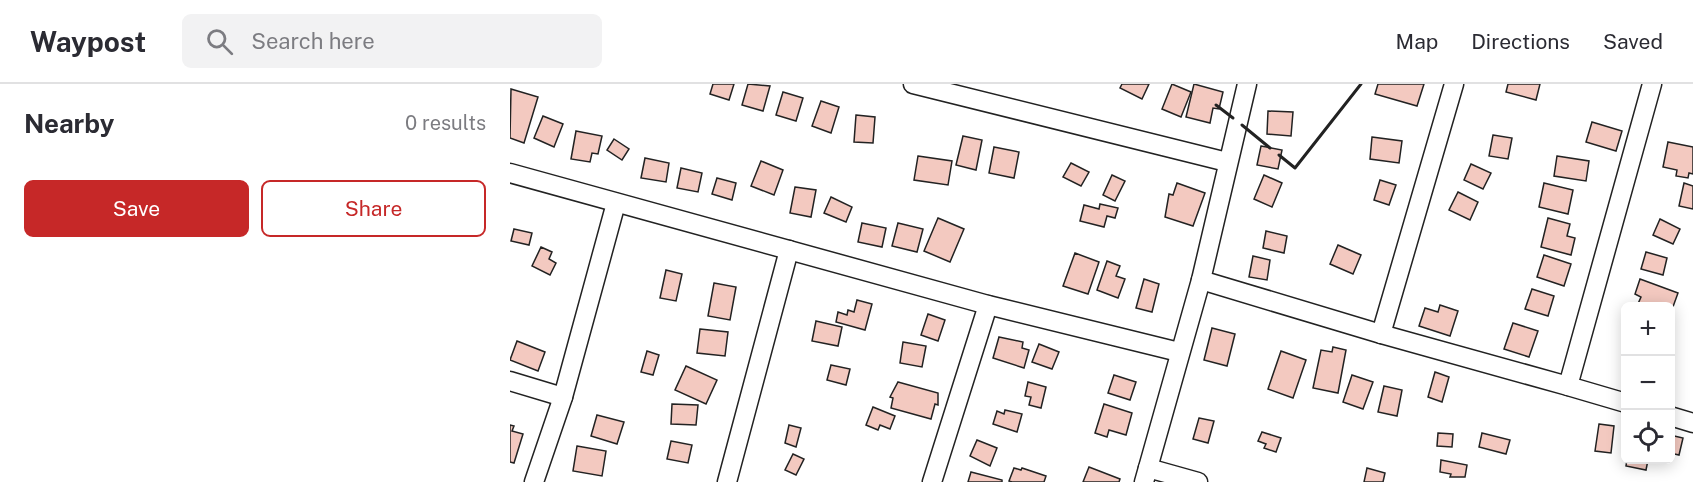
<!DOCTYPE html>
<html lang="en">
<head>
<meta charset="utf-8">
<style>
  body { margin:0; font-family:"Public Sans",sans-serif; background:#f2f2f3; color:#2b2b33 }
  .controls { position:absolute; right:18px; bottom:18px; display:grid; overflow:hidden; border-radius:9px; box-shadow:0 3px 15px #0003 }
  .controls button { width:54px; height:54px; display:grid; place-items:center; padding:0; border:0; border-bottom:2px solid #e1e1e2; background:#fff; color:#2b2b33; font:30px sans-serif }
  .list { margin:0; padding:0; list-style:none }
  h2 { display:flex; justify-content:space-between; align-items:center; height:78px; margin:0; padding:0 24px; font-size:26px }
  h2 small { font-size:20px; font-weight:400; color:#7c7c81 }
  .actions { display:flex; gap:12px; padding:18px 24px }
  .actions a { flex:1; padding:14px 0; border:2px solid #c62828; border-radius:9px; text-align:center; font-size:21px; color:#c62828 }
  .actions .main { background:#c62828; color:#fff }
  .icon { flex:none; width:33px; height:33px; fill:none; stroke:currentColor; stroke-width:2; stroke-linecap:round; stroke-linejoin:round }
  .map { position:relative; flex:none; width:1183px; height:398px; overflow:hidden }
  header { display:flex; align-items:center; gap:36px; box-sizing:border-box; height:84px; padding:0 30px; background:#fff; border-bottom:2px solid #e1e1e2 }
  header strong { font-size:28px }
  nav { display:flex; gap:33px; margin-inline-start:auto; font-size:21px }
  .search { width:420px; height:54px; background:#f2f2f3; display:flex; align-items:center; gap:15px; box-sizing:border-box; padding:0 21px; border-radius:9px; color:#7c7c81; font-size:22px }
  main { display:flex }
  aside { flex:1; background:#fff }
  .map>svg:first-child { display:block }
</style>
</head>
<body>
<header>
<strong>Waypost</strong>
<div class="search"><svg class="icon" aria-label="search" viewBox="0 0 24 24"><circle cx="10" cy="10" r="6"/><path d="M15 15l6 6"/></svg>Search here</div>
<nav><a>Map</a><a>Directions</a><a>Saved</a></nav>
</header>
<main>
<aside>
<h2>Nearby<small>0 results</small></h2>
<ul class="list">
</ul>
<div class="actions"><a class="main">Save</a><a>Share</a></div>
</aside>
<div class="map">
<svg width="1183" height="398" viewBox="0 0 1183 398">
  <rect width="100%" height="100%" fill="#fff"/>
  <g fill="#f3c9c0" stroke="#222" stroke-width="1.5">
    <polygon points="203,0 224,0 219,16 200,10"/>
    <polygon points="238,0 260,2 253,27 232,21"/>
    <polygon points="612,0 639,0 632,15 610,4"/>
    <polygon points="662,0 681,8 671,33 652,25"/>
    <polygon points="684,0 713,8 709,25 703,24 700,39 676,33"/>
    <polygon points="868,0 914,0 907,22 865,10"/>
    <polygon points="998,0 1030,0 1026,16 996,8"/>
    <polygon points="1,5 28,13 14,59 0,54"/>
    <polygon points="273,8 293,14 286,37 266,31"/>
    <polygon points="311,17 329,23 321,49 302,42"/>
    <polygon points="758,27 783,28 781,52 757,50"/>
    <polygon points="346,31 365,33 363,59 344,58"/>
    <polygon points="33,32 53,40 44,63 24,54"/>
    <polygon points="1082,38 1112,47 1106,67 1076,58"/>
    <polygon points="66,47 92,52 88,70 82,69 80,78 61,75"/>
    <polygon points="983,51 1002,54 998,75 979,72"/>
    <polygon points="453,52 472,56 466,86 446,81"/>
    <polygon points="862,53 892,57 889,79 860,75"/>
    <polygon points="104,55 119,65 112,76 97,66"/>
    <polygon points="1158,58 1183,63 1183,90 1179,89 1178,94 1166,92 1167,86 1153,83"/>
    <polygon points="751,62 772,66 768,85 747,81"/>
    <polygon points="484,63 509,68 504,94 479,89"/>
    <polygon points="408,72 442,77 438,101 404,96"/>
    <polygon points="1047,72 1079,77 1076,97 1044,92"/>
    <polygon points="135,74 159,79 156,98 131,94"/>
    <polygon points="251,77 273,86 264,111 241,102"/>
    <polygon points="561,79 579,88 571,102 553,93"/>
    <polygon points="961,80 981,89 973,105 954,96"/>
    <polygon points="171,84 192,89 188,108 167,104"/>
    <polygon points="602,91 615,97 605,117 593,111"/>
    <polygon points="754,91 772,99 762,123 744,115"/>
    <polygon points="207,94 226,99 222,116 202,110"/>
    <polygon points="870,96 886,101 879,121 864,116"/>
    <polygon points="667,99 695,109 683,142 655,133 659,110 663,111"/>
    <polygon points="1034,99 1063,106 1058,130 1029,123"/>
    <polygon points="1174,99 1183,102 1183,125 1169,122"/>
    <polygon points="285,103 306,106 301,133 280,129"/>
    <polygon points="948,108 968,118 960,136 939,126"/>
    <polygon points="321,113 342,123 336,138 314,129"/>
    <polygon points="590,120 608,124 605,134 597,132 594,143 570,137 574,121 589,125"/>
    <polygon points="428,134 454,145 440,178 414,167"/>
    <polygon points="1038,134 1060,140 1057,152 1065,154 1061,171 1031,163"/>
    <polygon points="1150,135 1170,145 1163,160 1143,151"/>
    <polygon points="352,139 376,144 372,163 348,158"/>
    <polygon points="388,139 413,145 407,168 382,162"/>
    <polygon points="4,145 22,149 19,161 1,157"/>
    <polygon points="756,147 777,152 774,169 753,164"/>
    <polygon points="828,161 851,171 843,190 820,180"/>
    <polygon points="31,163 42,168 39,175 46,179 40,191 22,182"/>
    <polygon points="1136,168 1157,174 1153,191 1131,185"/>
    <polygon points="565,169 589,178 578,210 553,202"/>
    <polygon points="1034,171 1061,180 1054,202 1027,193"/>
    <polygon points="743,172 760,176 757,196 739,193"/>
    <polygon points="597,177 610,182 606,192 615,195 608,214 587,206"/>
    <polygon points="156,186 172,190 166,217 150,214"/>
    <polygon points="634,195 649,200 642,228 626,224"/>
    <polygon points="1130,195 1168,209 1160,231 1160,222 1127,222 1131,213 1125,210"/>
    <polygon points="204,199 226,203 220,236 198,232"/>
    <polygon points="1022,205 1044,212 1038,232 1015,225"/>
    <polygon points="347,216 362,220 355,246 326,238 328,228 337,231 338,226 344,228"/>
    <polygon points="930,221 948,227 940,252 909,242 915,224 928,228"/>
    <polygon points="418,230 435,236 428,257 411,251"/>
    <polygon points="306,237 332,243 328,262 302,257"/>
    <polygon points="1003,239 1028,247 1019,273 994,265"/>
    <polygon points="702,244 725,250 717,282 694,276"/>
    <polygon points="190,245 218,248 215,272 187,269"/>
    <polygon points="489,253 513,258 512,264 519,266 514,284 483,274"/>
    <polygon points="7,257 35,268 28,287 0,276"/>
    <polygon points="393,258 416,262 412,283 390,279"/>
    <polygon points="529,260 549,268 542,285 522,278"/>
    <polygon points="823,263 836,266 828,309 803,304 811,266 822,268"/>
    <polygon points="137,267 149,271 143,291 131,288"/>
    <polygon points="771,267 796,276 783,314 758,305"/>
    <polygon points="321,281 340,285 336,301 317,296"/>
    <polygon points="176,282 207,296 196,320 165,306"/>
    <polygon points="925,288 939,293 932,318 918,313"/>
    <polygon points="604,291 626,298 620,316 598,309"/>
    <polygon points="842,291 863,298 853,325 833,318"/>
    <polygon points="388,298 428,309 428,321 425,320 421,335 381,324 383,314 380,313"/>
    <polygon points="518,298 536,303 531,324 519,321 521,313 515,312"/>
    <polygon points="874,302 892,306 887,332 868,328"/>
    <polygon points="162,320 188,321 186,341 161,340"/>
    <polygon points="594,320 622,329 616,351 599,346 597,353 585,349"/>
    <polygon points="363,323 385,332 380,345 370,341 368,346 356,341"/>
    <polygon points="495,326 512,330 507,348 483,340 487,327 494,330"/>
    <polygon points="87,331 114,338 107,360 81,352"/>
    <polygon points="689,334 704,337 698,359 683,355"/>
    <polygon points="1089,340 1104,342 1101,369 1085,367"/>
    <polygon points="0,341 4,342 2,347 13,350 4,379 0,378"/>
    <polygon points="279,341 291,344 286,363 275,359"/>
    <polygon points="752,348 771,354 766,368 754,364 756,360 748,357"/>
    <polygon points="928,349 943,350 942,363 927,362"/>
    <polygon points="972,349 1000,356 996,370 969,363"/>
    <polygon points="1160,351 1173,354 1169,371 1160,369"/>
    <polygon points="467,356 487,364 480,382 460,372"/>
    <polygon points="161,357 182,361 178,379 157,375"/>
    <polygon points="67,362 96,367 92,392 63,387"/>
    <polygon points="283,370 294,375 286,391 275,386"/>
    <polygon points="931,376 957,381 955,393 940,393 941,390 930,388"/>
    <polygon points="1117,376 1138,376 1136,386 1116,382"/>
    <polygon points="579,383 610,395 609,398 573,398"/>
    <polygon points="504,384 511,386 512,384 536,392 534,398 502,398 499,397"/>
    <polygon points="857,384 875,389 873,398 854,398"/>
    <polygon points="461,388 492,396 492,398 458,398"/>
  </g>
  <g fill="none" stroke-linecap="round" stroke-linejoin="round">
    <g stroke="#222" stroke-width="21">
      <g id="minor">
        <polyline points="403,0 717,78"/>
        <polyline points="737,0 691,196 871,250 1058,302"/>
        <polyline points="0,89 478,221 669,268"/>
        <polyline points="871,250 944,0"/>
        <polyline points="0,297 53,313"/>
        <polyline points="1116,319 1058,302 1142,0"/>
        <polyline points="1160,332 1183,339"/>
        <polyline points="638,384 688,398"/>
        <polyline points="24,398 53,313 106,119"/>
        <polyline points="217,398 279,166"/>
        <polyline points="422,398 478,221"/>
        <polyline points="634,398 691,196"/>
      </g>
    </g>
    <use href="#minor" stroke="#fff" stroke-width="18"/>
    <g stroke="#222" stroke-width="3">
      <polyline points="706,21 723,34"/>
      <polyline points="732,41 760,64"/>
      <polyline points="769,71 785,84 851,0"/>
    </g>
  </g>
</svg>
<div class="controls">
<button>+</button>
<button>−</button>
<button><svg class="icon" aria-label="locate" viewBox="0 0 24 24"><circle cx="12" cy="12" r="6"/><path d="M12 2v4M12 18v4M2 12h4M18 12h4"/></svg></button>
</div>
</div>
</main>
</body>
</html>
